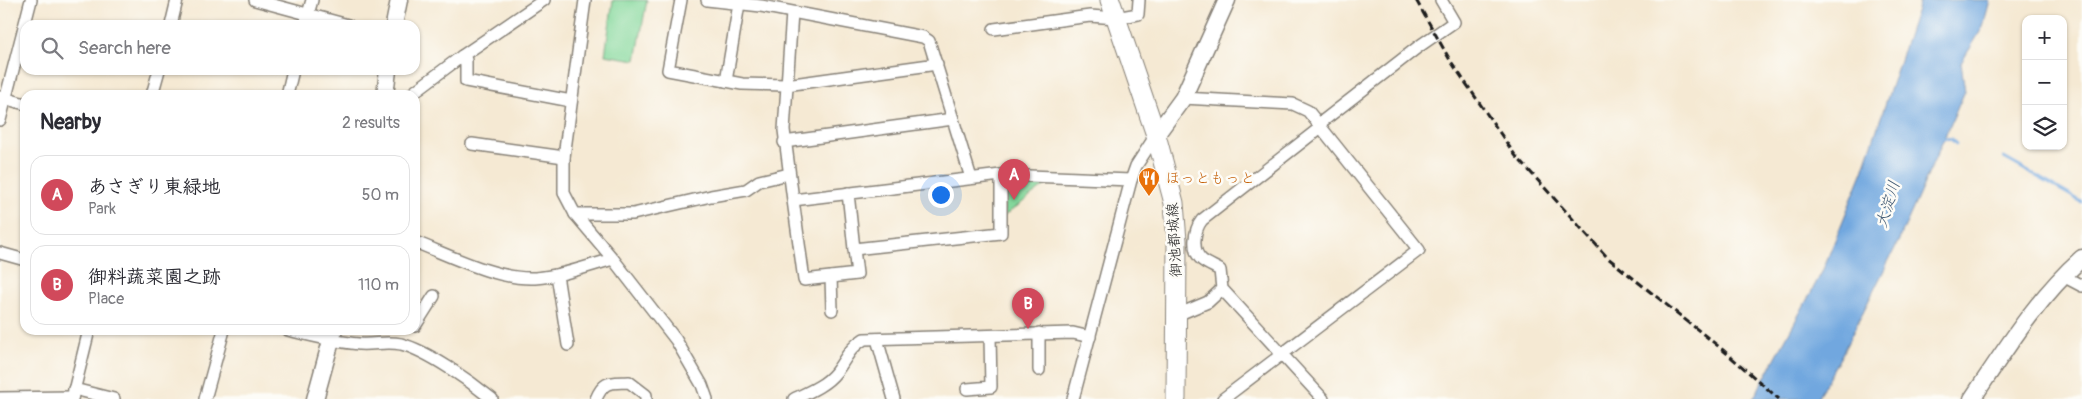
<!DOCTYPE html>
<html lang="en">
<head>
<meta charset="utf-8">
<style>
  body { margin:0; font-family:Pangolin,"Klee One",sans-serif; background:#f2f2f3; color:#2b2b33 }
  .controls { position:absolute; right:15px; top:15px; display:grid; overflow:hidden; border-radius:10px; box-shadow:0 1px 4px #0004 }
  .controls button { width:45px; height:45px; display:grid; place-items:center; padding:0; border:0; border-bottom:1px solid #e1e1e2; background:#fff; color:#2b2b33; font:25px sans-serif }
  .you { position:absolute; left:940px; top:194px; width:18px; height:18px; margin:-12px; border:4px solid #fff; border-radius:50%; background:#1a73e8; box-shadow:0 0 0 8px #1a73e833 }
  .badge { display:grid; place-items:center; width:32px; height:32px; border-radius:50%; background:#d1495b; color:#fff; font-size:16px; font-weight:700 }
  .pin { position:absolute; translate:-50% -41px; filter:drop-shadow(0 1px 2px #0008) }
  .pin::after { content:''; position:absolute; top:26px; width:18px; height:15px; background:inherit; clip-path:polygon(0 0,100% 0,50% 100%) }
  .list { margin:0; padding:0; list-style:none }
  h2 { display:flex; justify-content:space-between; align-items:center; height:65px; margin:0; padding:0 20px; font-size:21px }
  h2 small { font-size:16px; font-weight:400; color:#7c7c81 }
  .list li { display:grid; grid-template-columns:32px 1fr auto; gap:15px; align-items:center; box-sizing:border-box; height:80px; margin:0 10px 10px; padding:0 10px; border:1px solid #e1e1e2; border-radius:15px }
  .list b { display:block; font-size:19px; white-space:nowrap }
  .list p { margin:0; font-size:16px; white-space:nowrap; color:#7c7c81 }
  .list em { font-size:16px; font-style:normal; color:#7c7c81 }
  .icon { flex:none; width:28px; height:28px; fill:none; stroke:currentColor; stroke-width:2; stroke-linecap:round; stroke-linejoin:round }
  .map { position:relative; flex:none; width:2082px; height:399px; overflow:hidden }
  .search { position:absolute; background:#fff; box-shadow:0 1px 4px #0004; left:20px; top:20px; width:400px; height:55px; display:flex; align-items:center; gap:12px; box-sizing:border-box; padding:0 18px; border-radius:15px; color:#7c7c81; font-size:19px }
  .panel { position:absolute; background:#fff; box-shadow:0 1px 4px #0004; left:20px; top:90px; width:400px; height:245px; border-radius:15px }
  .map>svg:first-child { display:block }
</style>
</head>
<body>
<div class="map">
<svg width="2082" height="399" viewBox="0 0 2082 399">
  <rect width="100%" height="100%" fill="#fdfcf7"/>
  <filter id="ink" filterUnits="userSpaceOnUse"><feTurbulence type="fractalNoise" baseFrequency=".02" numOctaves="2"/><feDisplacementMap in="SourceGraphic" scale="10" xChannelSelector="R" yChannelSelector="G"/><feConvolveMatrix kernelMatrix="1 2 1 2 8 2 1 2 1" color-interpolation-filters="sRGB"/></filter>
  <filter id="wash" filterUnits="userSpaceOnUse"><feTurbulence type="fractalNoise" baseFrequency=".0096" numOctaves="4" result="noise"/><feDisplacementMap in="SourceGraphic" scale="20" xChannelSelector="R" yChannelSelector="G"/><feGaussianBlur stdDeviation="1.12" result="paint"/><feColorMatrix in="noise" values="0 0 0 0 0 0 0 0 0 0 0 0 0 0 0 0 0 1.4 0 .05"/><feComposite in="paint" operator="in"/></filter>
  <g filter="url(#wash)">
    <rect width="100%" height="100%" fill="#f5e9d3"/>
    <g fill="#84d89b" stroke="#507a5c">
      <polygon points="613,0 647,0 636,60 605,55"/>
      <polygon points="1007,182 1047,184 1004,216 1004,185"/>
    </g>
    <polygon fill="#71a7df" stroke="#46627e" points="1920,0 1990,0 1983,27 1961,63 1965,91 1900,238 1841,356 1817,399 1753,399 1822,272 1863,171"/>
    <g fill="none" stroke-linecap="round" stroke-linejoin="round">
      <g stroke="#71a7df" stroke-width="3">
        <polyline points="1939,137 1951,139 1956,144"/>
        <polyline points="2004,158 2082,202"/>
      </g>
    </g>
  </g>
  <g filter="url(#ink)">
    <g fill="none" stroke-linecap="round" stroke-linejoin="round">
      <g stroke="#888278" stroke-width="14">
        <g id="street">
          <polyline points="255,0 348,25"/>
          <polyline points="585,0 564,157 564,193 575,214 613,259 676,340 702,385 707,399"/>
          <polyline points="681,0 668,70 742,84 786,85 937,64"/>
          <polyline points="707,0 761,6 923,37 929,41 971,178"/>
          <polyline points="792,13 784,130 793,200 1001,175 1131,180"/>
          <polyline points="171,25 177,0"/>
          <polyline points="305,25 312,0"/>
          <polyline points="994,29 1090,16 1116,18 1138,14 1139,0"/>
          <polyline points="462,56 466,60 466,81 571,101"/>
          <polyline points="726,81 739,4"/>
          <polyline points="152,95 159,70"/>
          <polyline points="287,95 293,70"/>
          <polyline points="410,95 462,56 544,0"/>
          <polyline points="0,97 25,104"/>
          <polyline points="1183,98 1293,104 1308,111 1419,250 1223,399"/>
          <polyline points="0,120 31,0"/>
          <polyline points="1319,124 1418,47 1454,22 1441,0"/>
          <path d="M1321,127L1202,220C1194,230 1191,251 1202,260C1207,264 1215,267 1220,270L1222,289L1323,399"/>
          <polyline points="784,142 953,119"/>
          <polyline points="472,144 564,157"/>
          <polyline points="848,193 854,249 1001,233 1001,175"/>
          <polyline points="793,200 804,280 857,274 854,249"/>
          <polyline points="575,214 633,214 711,196 746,190 759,181 789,174"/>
          <path d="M415,242C451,256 497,280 535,278C562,276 588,266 613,259"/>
          <polyline points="0,253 25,260"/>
          <polyline points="557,275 568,345"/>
          <polyline points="2063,276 2082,286"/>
          <polyline points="831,277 832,310"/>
          <polyline points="1177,315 1208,302 1222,289"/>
          <polyline points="415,326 434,296"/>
          <path d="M288,330C312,336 335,342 359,344C374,345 387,341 401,344C428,351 470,381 492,399"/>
          <polyline points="1039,333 1039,370"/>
          <polyline points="877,339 894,399"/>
          <polyline points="74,389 114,399"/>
          <polyline points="967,389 991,387 990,336"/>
          <polyline points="0,398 72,397"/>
          <polyline points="72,399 89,330"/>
          <polyline points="205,399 224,330"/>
          <path d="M596,399C604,380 610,383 629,382L646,395V399"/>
          <path d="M794,399C809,392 826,385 836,372C847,358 848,349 864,339L1073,333L1090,337"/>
          <polyline points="1073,399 1131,180 1136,166 1156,135"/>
        </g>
      </g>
      <g stroke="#888278" stroke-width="19">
        <g id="secondary">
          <polyline points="394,25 399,0"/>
          <polyline points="385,95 388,70"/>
          <polyline points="1156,135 1183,98 1227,0"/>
          <polyline points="315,399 334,330"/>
          <path d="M1972,399C2005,350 2037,298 2082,258"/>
        </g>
      </g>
      <g stroke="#888278" stroke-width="21">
        <polyline id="primary" points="1110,0 1156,135 1174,203 1177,241 1176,399"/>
      </g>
      <use href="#street" stroke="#fff" stroke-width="11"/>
      <use href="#secondary" stroke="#fff" stroke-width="16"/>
      <use href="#primary" stroke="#fff" stroke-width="19"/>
      <polyline stroke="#1c1c1c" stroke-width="3" stroke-dasharray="8 4" stroke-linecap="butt" points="1416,0 1450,60 1515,155 1608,258 1723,350 1779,399"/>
    </g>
  </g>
  <defs>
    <g id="restaurant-pin" transform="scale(1.125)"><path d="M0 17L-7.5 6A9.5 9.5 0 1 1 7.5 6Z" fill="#e8710a" stroke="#fdfcf7"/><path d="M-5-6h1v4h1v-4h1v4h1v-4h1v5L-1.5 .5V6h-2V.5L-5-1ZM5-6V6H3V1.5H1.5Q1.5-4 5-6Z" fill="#fff"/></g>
  </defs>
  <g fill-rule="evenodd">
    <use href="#restaurant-pin" x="1149" y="178"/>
  </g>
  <g text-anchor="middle" stroke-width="5" stroke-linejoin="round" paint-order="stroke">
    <g font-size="15" fill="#c56008" stroke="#fdfcf7" text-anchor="start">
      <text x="1165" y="183">ほっともっと</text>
    </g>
    <g font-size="15" fill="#1c1c1c" stroke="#fdfcf7">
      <text transform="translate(1174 240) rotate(-93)" y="5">御池都城線</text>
    </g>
    <g font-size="16" font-style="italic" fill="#425b74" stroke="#fdfcf7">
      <text transform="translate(1887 204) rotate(-73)" y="6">大淀川</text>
    </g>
  </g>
</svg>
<div class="controls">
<button>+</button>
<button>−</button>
<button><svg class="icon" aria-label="layers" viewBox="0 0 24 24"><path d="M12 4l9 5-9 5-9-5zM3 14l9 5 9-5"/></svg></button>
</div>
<div class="you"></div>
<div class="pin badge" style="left:1014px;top:200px">A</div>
<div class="pin badge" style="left:1028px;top:329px">B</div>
<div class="search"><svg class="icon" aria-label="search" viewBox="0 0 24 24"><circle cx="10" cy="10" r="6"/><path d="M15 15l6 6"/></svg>Search here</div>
<section class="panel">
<h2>Nearby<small>2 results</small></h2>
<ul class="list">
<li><span class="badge">A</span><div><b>あさぎり東緑地</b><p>Park</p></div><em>50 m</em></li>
<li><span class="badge">B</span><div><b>御料蔬菜園之跡</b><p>Place</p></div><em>110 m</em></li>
</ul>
</section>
</div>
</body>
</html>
